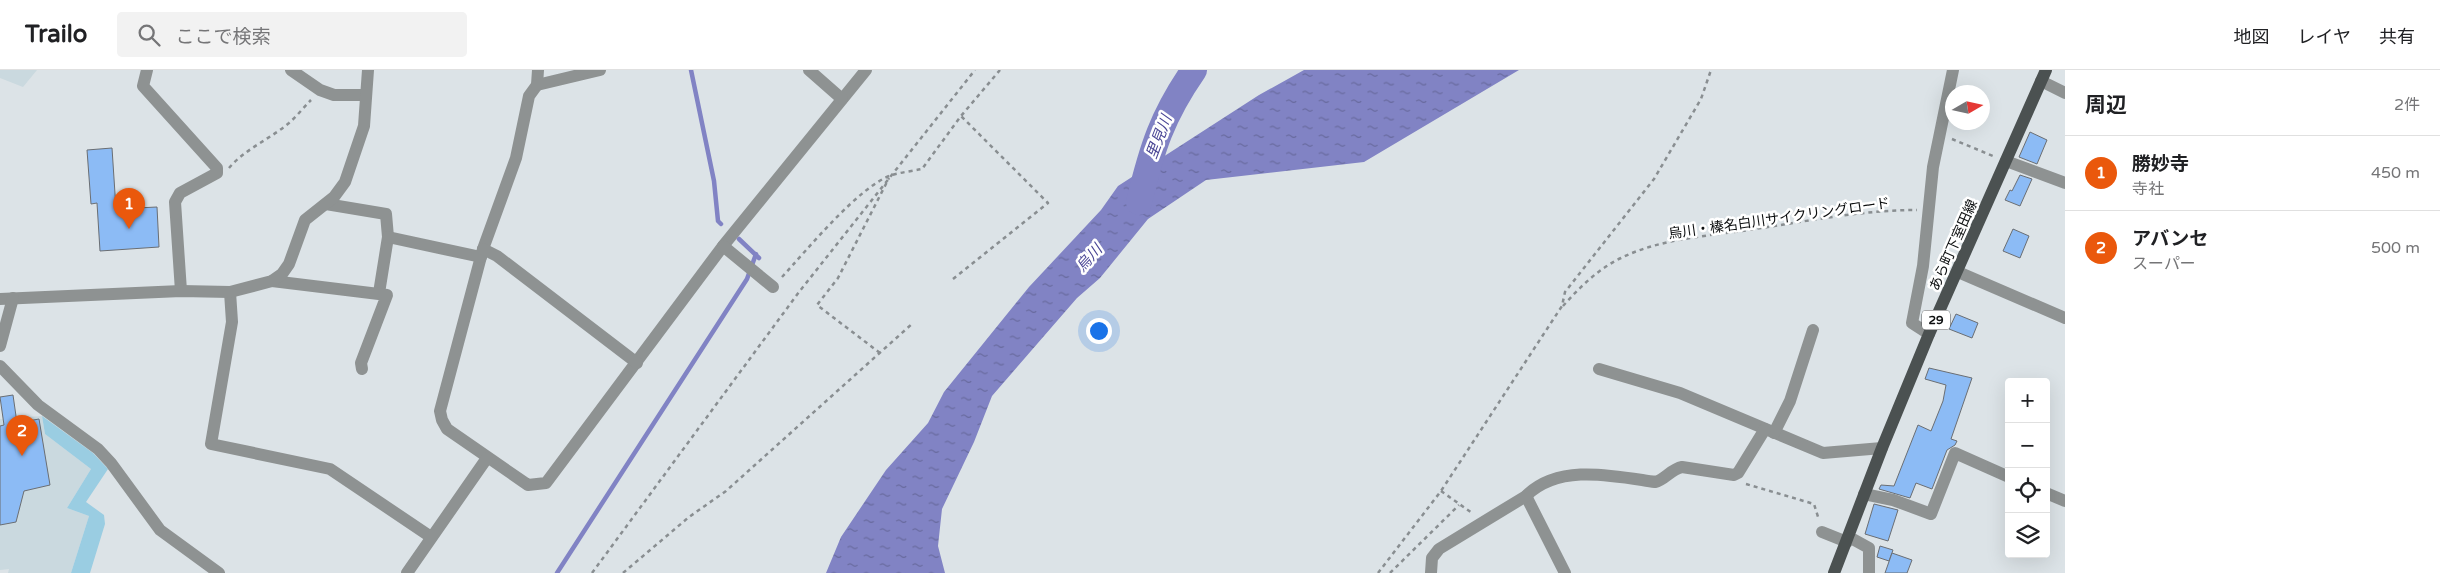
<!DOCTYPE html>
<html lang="ja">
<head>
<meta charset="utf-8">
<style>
  body { margin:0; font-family:"Varela Round","Noto Sans JP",sans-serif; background:#f2f2f2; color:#202124 }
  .controls { position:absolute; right:15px; bottom:15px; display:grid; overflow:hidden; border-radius:5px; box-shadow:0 5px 20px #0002 }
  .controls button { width:45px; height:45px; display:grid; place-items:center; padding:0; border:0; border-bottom:1px solid #e0e0e0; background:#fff; color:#202124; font:25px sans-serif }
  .compass { position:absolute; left:1945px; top:15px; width:45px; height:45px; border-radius:50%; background:#fff; box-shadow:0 5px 20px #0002; rotate:81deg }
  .you { position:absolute; left:1098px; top:260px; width:18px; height:18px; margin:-12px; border:4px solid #fff; border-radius:50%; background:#1a73e8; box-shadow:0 0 0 8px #1a73e833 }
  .badge { display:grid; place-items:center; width:32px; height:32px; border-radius:50%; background:#ea580c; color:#fff; font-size:16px; font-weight:700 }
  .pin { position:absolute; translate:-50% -41px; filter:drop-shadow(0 1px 2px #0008) }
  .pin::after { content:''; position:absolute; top:26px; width:18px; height:15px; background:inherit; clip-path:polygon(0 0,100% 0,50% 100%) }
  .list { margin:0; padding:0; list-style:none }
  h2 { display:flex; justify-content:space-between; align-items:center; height:65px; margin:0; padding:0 20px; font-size:21px }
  h2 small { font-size:16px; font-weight:400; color:#757577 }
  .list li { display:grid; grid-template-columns:32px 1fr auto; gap:15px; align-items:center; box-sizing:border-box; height:75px; padding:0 20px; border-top:1px solid #e0e0e0 }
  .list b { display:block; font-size:19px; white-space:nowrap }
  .list p { margin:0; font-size:16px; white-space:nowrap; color:#757577 }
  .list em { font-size:16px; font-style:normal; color:#757577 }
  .icon { flex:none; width:28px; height:28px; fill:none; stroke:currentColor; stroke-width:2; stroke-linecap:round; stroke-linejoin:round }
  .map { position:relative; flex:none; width:2065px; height:503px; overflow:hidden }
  header { display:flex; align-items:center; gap:30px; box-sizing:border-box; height:70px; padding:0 25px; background:#fff; border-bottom:1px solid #e0e0e0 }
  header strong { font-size:24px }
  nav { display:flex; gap:28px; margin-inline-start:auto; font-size:18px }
  .search { width:350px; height:45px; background:#f2f2f2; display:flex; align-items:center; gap:12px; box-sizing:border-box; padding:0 18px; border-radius:5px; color:#757577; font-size:19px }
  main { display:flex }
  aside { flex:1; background:#fff }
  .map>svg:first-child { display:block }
</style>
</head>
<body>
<header>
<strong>Trailo</strong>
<div class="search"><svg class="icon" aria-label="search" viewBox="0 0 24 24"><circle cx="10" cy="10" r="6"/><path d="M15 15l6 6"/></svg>ここで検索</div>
<nav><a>地図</a><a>レイヤ</a><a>共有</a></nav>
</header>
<main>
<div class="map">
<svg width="2065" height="503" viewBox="0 0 2065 503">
  <defs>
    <pattern id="water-ripples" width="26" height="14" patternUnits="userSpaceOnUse" patternTransform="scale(1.25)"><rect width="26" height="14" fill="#8183c4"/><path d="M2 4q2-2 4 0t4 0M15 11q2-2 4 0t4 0" fill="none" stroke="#686a9e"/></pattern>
  </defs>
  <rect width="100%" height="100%" fill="#dce3e7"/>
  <g fill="#cad9df">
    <polygon points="0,0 37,0 23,17 0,8"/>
    <polygon points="42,346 45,364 91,399 67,438 89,446 71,503 8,503 9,499 0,500 0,349"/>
  </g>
  <polygon fill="#9acde2" points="42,346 93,383 108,399 86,432 104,445 105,454 90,503 71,503 89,446 67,438 91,399 45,364"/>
  <polygon fill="url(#water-ripples)" points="1304,0 1519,0 1364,92 1206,110 1148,149 1100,208 1077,228 992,326 974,372 942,439 938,476 945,503 826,503 841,467 886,400 928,353 944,322 1029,217 1101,140 1118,116 1259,25"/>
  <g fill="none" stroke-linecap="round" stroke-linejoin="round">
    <g stroke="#8183c4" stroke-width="4.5">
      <polyline points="691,0 714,111 718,151 721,154"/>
      <polyline points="739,169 759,188"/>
      <polyline points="557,503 747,209 756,184"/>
    </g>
    <path stroke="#8183c4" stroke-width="26" d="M1139,132C1152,78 1162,46 1194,0"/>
  </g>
  <g fill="#8cbbf5" stroke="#6a6e73">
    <polygon points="2030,62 2047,70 2037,94 2019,87"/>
    <polygon points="112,78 116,139 157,137 159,177 100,181 97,133 91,134 87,80"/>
    <polygon points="2020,105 2032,109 2020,136 2005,130 2010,120 2012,121"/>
    <polygon points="2013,159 2029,166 2020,188 2003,181"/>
    <polygon points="1956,244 1978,253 1972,268 1949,259"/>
    <polygon points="1929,298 1972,308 1951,369 1957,371 1955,375 1947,380 1932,419 1916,413 1910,428 1879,419 1881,415 1894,416 1918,355 1931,361 1943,331 1946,315 1925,309"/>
    <polygon points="13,325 17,353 39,349 50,415 24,421 16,452 0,455 0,356 4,355 0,327"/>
    <polygon points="1874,434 1898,440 1888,471 1865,464"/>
    <polygon points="1880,476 1893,480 1889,491 1877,487"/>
    <polygon points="1892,483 1912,490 1907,503 1885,503"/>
  </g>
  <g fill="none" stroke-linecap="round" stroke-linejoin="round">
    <g stroke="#898e91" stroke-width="2.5" stroke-dasharray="4 4" stroke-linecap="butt">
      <polyline points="1952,69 1993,86"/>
      <path d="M229,98C245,79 270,69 289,53C297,46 304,37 311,30"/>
      <path d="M782,207C806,181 860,115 892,105C902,102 913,101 922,99L961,46L1000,0"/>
      <polyline points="953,209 1048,133 961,46"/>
      <path d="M1563,236C1580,217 1598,199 1621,188C1661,168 1711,166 1755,159C1808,151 1863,140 1917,140"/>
      <polyline points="880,283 817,235 838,208 889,108"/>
      <polyline points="1746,414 1814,434 1819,450"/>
      <polyline points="1441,421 1472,443"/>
      <polyline points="592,503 799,222 975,0"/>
      <polyline points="623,503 689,447 726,421 913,253"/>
      <polyline points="1378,503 1441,421 1562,236 1565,222 1654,109 1701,29 1711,0"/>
      <polyline points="1390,503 1459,435"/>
    </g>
    <g stroke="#8e9292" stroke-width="12">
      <polyline points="147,0 143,16 217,98 217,103 180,123 175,132 181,221"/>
      <polyline points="291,0 320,20 334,25 366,25"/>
      <polyline points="538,0 537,15 529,26 516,88 483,179 440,341 442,350 447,359 528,415 546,413 723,176 866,0"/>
      <polyline points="809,0 842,29"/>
      <polyline points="2041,11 2065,23"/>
      <polyline points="537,15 600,0"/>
      <polyline points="2006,91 2065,113"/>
      <polyline points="326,134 386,144 388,167 379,223"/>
      <polyline points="388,167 481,187"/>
      <polyline points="723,176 773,217"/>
      <polyline points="483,179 497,186 637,293"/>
      <polyline points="1958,202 2065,248"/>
      <polyline points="272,211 387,225 361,293 362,299"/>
      <polyline points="230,222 232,252 211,374 330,399 431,467"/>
      <polyline points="0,229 181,221 230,222 272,211 282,204 289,194 305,150 334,127 345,112 364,56 368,0"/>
      <polyline points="1929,264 1912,253 1923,196 1933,97 1953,0"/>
      <polyline points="0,276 13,228"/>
      <polyline points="0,296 38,335 98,379 111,393 160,460 219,503"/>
      <polyline points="1599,299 1680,323 1823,383 1882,378"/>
      <polyline points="1774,363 1790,331 1813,260"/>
      <polyline points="2046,423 2065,431"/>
      <polyline points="1864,424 1893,430 1931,444 1955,383 2009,407"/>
      <polyline points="1526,426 1565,503"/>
      <polyline points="1822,462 1847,472"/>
      <polyline points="1849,467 1869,478 1869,503"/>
      <polyline points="407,503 487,388"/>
      <path d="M1431,503L1432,488L1439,479L1526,426C1559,393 1614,406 1655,412C1665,410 1671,399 1682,397L1734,405L1738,403L1765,359"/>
    </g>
    <polyline stroke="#4b5151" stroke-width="12" points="1834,503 1882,378 1929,264 2046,0"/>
  </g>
  <g text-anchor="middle" stroke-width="5" stroke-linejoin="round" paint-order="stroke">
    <rect fill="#fff" stroke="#565758" stroke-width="1" x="1922" y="240.5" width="28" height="19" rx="4"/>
    <g font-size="12" font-weight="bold" fill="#0d0f10">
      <text x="1936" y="254">29</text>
    </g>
    <g font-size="14" fill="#0d0f10" stroke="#fff">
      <text transform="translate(1779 148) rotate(-8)" y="5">烏川・榛名白川サイクリングロード</text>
      <text transform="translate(1953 175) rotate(-66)" y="5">あら町下室田線</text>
    </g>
    <g font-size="15" font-style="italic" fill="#484494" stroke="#fff">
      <text transform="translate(1159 67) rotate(-69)" y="5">里見川</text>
      <text transform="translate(1089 188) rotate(-48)" y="5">烏川</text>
    </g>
  </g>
</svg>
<div class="controls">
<button>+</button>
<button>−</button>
<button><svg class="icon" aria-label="locate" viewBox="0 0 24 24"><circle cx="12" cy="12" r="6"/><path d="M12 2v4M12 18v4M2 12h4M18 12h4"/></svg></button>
<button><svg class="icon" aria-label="layers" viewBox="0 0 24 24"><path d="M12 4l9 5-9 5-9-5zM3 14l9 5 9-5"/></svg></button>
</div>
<svg class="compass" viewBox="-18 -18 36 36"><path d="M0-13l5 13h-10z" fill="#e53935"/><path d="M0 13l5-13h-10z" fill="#757577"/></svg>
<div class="you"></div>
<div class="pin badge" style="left:129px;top:159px">1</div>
<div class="pin badge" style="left:22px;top:386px">2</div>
</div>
<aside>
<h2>周辺<small>2件</small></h2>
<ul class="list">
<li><span class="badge">1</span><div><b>勝妙寺</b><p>寺社</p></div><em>450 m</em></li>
<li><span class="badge">2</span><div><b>アバンセ</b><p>スーパー</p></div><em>500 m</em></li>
</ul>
</aside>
</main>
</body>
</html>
